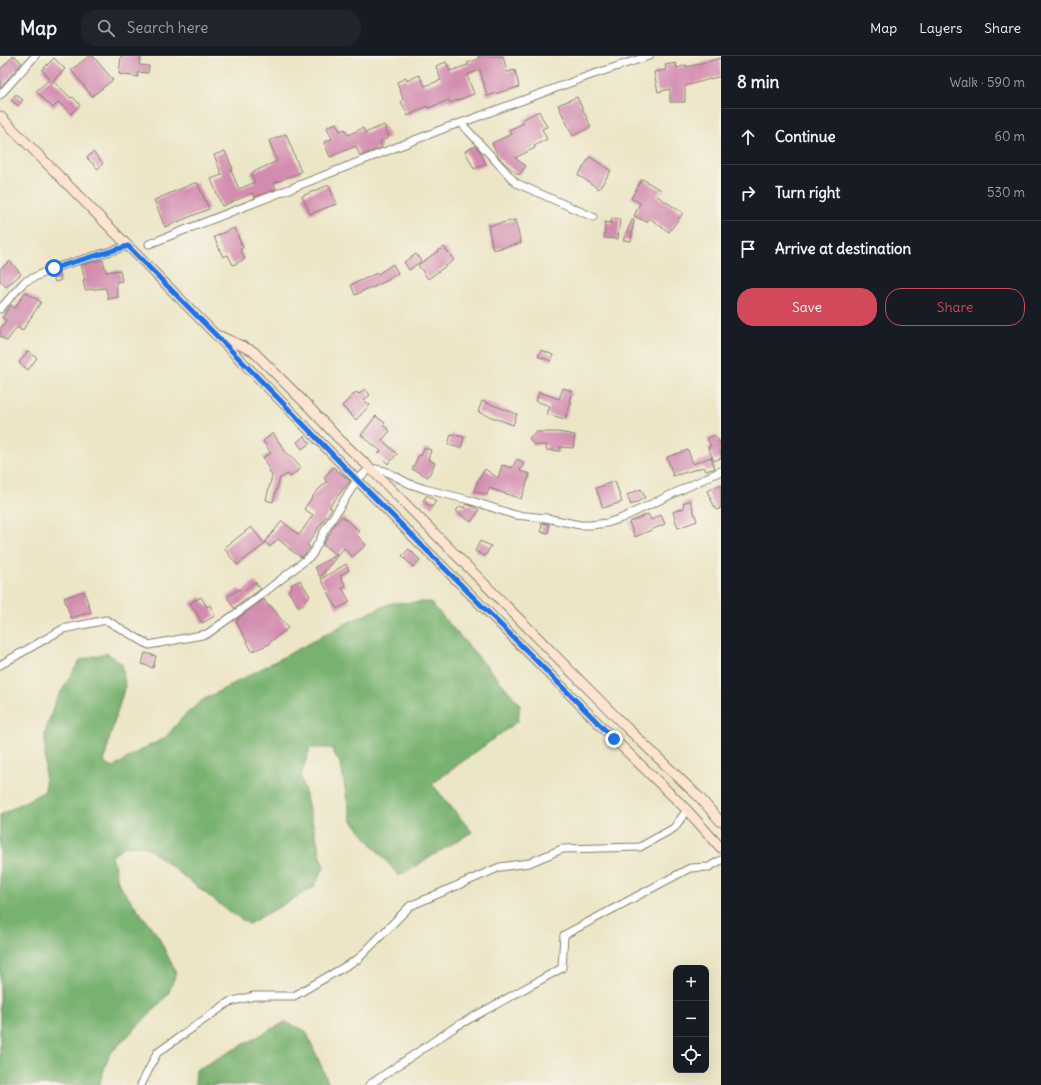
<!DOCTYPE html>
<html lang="en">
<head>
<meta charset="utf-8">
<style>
  body { margin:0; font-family:Delius,sans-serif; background:#20242c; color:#f1f3f6 }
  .controls { position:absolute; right:12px; bottom:12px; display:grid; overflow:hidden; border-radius:8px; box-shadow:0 4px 16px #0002 }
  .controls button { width:36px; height:36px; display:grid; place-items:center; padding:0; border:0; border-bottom:1px solid #363941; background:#171b24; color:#f1f3f6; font:20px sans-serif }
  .stop { position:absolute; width:12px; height:12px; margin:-9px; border:3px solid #1a73e8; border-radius:50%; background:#fff }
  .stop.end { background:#1a73e8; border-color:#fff; box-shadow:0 1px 4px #0008 }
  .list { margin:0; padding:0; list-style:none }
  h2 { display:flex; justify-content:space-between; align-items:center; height:52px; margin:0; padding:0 16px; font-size:17px }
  h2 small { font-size:13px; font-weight:400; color:#9ea1a6 }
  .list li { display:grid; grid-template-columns:26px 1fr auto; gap:12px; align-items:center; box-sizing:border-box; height:56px; padding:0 16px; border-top:1px solid #363941 }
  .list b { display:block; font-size:15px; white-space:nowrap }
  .list em { font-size:13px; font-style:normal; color:#9ea1a6 }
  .actions { display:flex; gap:8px; padding:12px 16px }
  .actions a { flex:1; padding:9px 0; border:1px solid #d1495b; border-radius:16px; text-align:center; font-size:14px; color:#d1495b }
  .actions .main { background:#d1495b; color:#fff }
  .icon { flex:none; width:22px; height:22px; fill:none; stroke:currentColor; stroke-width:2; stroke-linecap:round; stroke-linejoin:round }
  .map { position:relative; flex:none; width:721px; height:1029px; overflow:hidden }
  header { display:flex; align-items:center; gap:24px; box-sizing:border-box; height:56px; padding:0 20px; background:#171b24; border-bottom:1px solid #363941 }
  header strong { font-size:19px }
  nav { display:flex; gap:22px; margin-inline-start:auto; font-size:14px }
  .search { width:280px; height:36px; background:#20242c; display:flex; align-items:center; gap:10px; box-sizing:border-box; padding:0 14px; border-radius:16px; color:#9ea1a6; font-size:15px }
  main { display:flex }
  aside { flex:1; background:#171b24 }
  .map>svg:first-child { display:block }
</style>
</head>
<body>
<header>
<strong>Map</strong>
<div class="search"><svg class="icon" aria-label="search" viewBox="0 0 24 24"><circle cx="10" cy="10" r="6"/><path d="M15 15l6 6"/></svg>Search here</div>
<nav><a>Map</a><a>Layers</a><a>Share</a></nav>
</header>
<main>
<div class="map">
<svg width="721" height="1029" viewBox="0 0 721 1029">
  <rect width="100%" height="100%" fill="#f7f3e8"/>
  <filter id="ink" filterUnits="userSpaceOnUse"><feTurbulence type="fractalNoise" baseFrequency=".025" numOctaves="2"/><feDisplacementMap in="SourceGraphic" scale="8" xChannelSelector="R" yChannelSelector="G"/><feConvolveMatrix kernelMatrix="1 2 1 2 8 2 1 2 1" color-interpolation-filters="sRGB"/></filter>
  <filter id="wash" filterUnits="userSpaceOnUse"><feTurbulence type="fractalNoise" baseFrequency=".012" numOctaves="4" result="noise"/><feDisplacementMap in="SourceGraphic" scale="16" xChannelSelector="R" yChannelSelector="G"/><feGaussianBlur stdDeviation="0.9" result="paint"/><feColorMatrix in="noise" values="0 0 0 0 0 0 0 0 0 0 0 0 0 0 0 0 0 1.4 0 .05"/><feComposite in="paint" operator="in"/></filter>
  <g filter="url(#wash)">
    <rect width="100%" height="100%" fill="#ece5c6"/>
    <g fill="#78b270" stroke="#4a6746">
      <polygon points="430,546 520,648 518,665 432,728 472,776 399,820 352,765 347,744 341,709 331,692 310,692 301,720 309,753 324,812 314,831 249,868 227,854 145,790 126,789 112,800 119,829 158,880 176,917 168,939 109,999 99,1029 0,1029 0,759 45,735 45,677 55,646 80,604 107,597 122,608 125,630 109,684 104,707 114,711 137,696 165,682 182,662 201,645 343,569 391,547"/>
      <polygon points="285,966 306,975 328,1026 324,1029 195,1029 196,1014"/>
    </g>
    <g id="blocks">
      <g fill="#d38caf">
        <polygon points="13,0 15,0 22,7 0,32 0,14"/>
        <polygon points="89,0 93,0 113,24 92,40 71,14"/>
        <polygon points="121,0 141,0 139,9 149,10 148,17 138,16 138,21 119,18"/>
        <polygon points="478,0 503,0 507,16 515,14 519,31 487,40 480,14 467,19 474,38 450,47 449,44 428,52 427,50 408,60 401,45 403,43 397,26 406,22 407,25 419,19 425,30 441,24 436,10 446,6 450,15 468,9 467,7 479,3"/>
        <polygon points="54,2 65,13 53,25 71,42 73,41 80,49 71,58 59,46 53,52 36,35 50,23 42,14"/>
        <polygon points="721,2 721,20 685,30 685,46 670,46 670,33 658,36 654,16 666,14 665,9 676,7 677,12 687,9 687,11"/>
        <polygon points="16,38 23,44 18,50 11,44"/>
        <polygon points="577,41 591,71 573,80 558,49"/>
        <polygon points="539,55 547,71 542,73 547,83 534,90 535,92 515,102 526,110 519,119 504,107 498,100 492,87 512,78 509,74 524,67 522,64"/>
        <polygon points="336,67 340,75 345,73 348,79 363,72 365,77 384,69 389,81 380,86 382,91 360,100 356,90 330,101 324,86 332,83 327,71"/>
        <polygon points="286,78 301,116 274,127 276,133 255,141 253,137 222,150 211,123 222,119 214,99 225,95 233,113 231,114 239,133 255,126 251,117 277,105 269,85"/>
        <polygon points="475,90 480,95 486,108 474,113 465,95"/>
        <polygon points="93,96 103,107 98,113 87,102"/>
        <polygon points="590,101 611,115 599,133 578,119"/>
        <polygon points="642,123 661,134 657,140 683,157 669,176 649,162 647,166 634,160 640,147 631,142"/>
        <polygon points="197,126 209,153 165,171 154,144"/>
        <polygon points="329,129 336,148 310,158 302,140"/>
        <polygon points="612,162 620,163 618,183 604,182 605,166 611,167"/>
        <polygon points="515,164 521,187 493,194 488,170"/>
        <polygon points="632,164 634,164 631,185 623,184"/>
        <polygon points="234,172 243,192 240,193 245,203 233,209 228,199 223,201 214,181"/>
        <polygon points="444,191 454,204 428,223 418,209"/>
        <polygon points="416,198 421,205 409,214 404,206"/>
        <polygon points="103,204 106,216 120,214 122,225 116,226 117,233 116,233 118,241 108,243 106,232 85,234 83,224 85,224 81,209"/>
        <polygon points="10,205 21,218 6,231 0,225 0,213"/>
        <polygon points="393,208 398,217 386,225 372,232 371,231 355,239 351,229 377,217 378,218"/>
        <polygon points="59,216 61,224 55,226 52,218"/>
        <polygon points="25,236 41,246 22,275 17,271 7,285 0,280 0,273 6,264 2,262 11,249 15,252"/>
        <polygon points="541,294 553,299 551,305 538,300"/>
        <polygon points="28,295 37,302 28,314 19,307"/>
        <polygon points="563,332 572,335 569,345 571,346 565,363 547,358 550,350 536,345 539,336 559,343"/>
        <polygon points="365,333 370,339 364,344 370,349 356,364 342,350 356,336 359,338"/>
        <polygon points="482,345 517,358 513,369 478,356"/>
        <polygon points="376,360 385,367 383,369 390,375 382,384 397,398 388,408 378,398 381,395 361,379"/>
        <polygon points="536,376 558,376 575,379 573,392 560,391 560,395 546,394 547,389 534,389 529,382"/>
        <polygon points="273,377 287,398 289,398 301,412 290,421 288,418 280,422 273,446 266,444 272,420 263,401 271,397 263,385"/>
        <polygon points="451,378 464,381 461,392 448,389"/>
        <polygon points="715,379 719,386 721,385 721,402 714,405 708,391 711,390 707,383"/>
        <polygon points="304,380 310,387 302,393 297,386"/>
        <polygon points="424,392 431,394 428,403 435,407 428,421 412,413 419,399 421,400"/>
        <polygon points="688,394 693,408 711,401 715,412 706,415 704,411 673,420 667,401"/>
        <polygon points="517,403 524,407 520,415 530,418 521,443 489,432 487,439 474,435 478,424 485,413 498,422 502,409 512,412"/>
        <polygon points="333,411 350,425 329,451 332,452 307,489 310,491 305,498 301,501 289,493 290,493 278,483 270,491 265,486 282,465 299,479 313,459 304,453 313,440 320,432 327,426 324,422"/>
        <polygon points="615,425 622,446 603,452 596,432"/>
        <polygon points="721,428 721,452 716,454 707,435"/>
        <polygon points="641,433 645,442 631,449 627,439"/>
        <polygon points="427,439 436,445 432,451 423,445"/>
        <polygon points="690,444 697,465 678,472 673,456 684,452 683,447"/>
        <polygon points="466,448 474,451 479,454 471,466 456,455 460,450 464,452"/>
        <polygon points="648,458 651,464 661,459 665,468 635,481 629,466"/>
        <polygon points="342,460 359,475 356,478 366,489 352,501 344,492 320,521 315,511 337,499 323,489 335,468"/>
        <polygon points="542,467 549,468 548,477 541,476"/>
        <polygon points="251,471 265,488 237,509 224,492"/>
        <polygon points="480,485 491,490 485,500 475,495"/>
        <polygon points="409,493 420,504 413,511 402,500"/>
        <polygon points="346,508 349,514 340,520 346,530 342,532 350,546 337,553 321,523"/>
        <polygon points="300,524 310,540 304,544 306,546 299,551 288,535 292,532 291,529"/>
        <polygon points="255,526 261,533 234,552 227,541 239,533 242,536"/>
        <polygon points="84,535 91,556 71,562 64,542"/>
        <polygon points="201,541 207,551 210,549 215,560 202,567 195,554 194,554 190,547"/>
        <polygon points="264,543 268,550 270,549 288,572 269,587 270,588 252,595 236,565 239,564 238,562"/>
        <polygon points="145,597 156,600 153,612 142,608"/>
      </g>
    </g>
  </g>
  <g filter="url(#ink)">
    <use href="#blocks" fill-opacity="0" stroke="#848071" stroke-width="1"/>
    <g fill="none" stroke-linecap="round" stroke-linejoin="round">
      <g stroke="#848071" stroke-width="9">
        <g id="street">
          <polyline points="0,39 35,0"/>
          <polyline points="461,67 516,127 593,161"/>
          <polyline points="149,188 448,71 461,67 591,19 649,0"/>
          <polyline points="0,253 24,226 54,212 128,190"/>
          <polyline points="0,609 63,573 106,564 149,589 207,578 252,546 312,499 325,474 357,424 370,412 385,415 410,428 425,433 469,444 515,459 546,462 580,469 591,469 607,467 622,462 721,415"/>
          <polyline points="141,1029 157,997 229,946 254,940 294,940 358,903 410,850 500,811 529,807 562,793 640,791 674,772 687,754"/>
          <polyline points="369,1029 455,971 562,912 564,879 690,812 709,811 721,804"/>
        </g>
      </g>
      <g stroke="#848071" stroke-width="11">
        <g id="secondary">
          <polyline points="0,60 278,342 357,424 614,683 687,754 721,792"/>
          <polyline points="220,280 253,295 309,351 337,381 370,412 626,671 700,742 721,766"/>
        </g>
      </g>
      <use href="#street" stroke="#fff" stroke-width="7"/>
      <use href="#secondary" stroke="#fde4d1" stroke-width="9"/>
    </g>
  </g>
  <g fill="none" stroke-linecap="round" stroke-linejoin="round" filter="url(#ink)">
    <polyline stroke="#1a73e8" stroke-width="5" points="54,212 128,190 278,342 357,424 614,683"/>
  </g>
</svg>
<div class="controls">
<button>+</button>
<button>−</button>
<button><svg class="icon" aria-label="locate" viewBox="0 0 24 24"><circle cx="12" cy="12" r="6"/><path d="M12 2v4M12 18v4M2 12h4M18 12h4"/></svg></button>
</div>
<div class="stop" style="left:54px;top:212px"></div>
<div class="stop end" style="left:614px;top:683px"></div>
</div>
<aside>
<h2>8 min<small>Walk · 590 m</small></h2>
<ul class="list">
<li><svg class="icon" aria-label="ahead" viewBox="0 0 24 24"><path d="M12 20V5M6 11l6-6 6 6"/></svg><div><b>Continue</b></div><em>60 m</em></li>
<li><svg class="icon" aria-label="right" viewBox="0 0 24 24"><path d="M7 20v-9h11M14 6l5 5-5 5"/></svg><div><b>Turn right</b></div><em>530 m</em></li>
<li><svg class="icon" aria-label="arrive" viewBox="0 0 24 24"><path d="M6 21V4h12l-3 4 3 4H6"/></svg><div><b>Arrive at destination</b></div></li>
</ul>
<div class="actions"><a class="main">Save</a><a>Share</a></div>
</aside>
</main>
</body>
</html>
